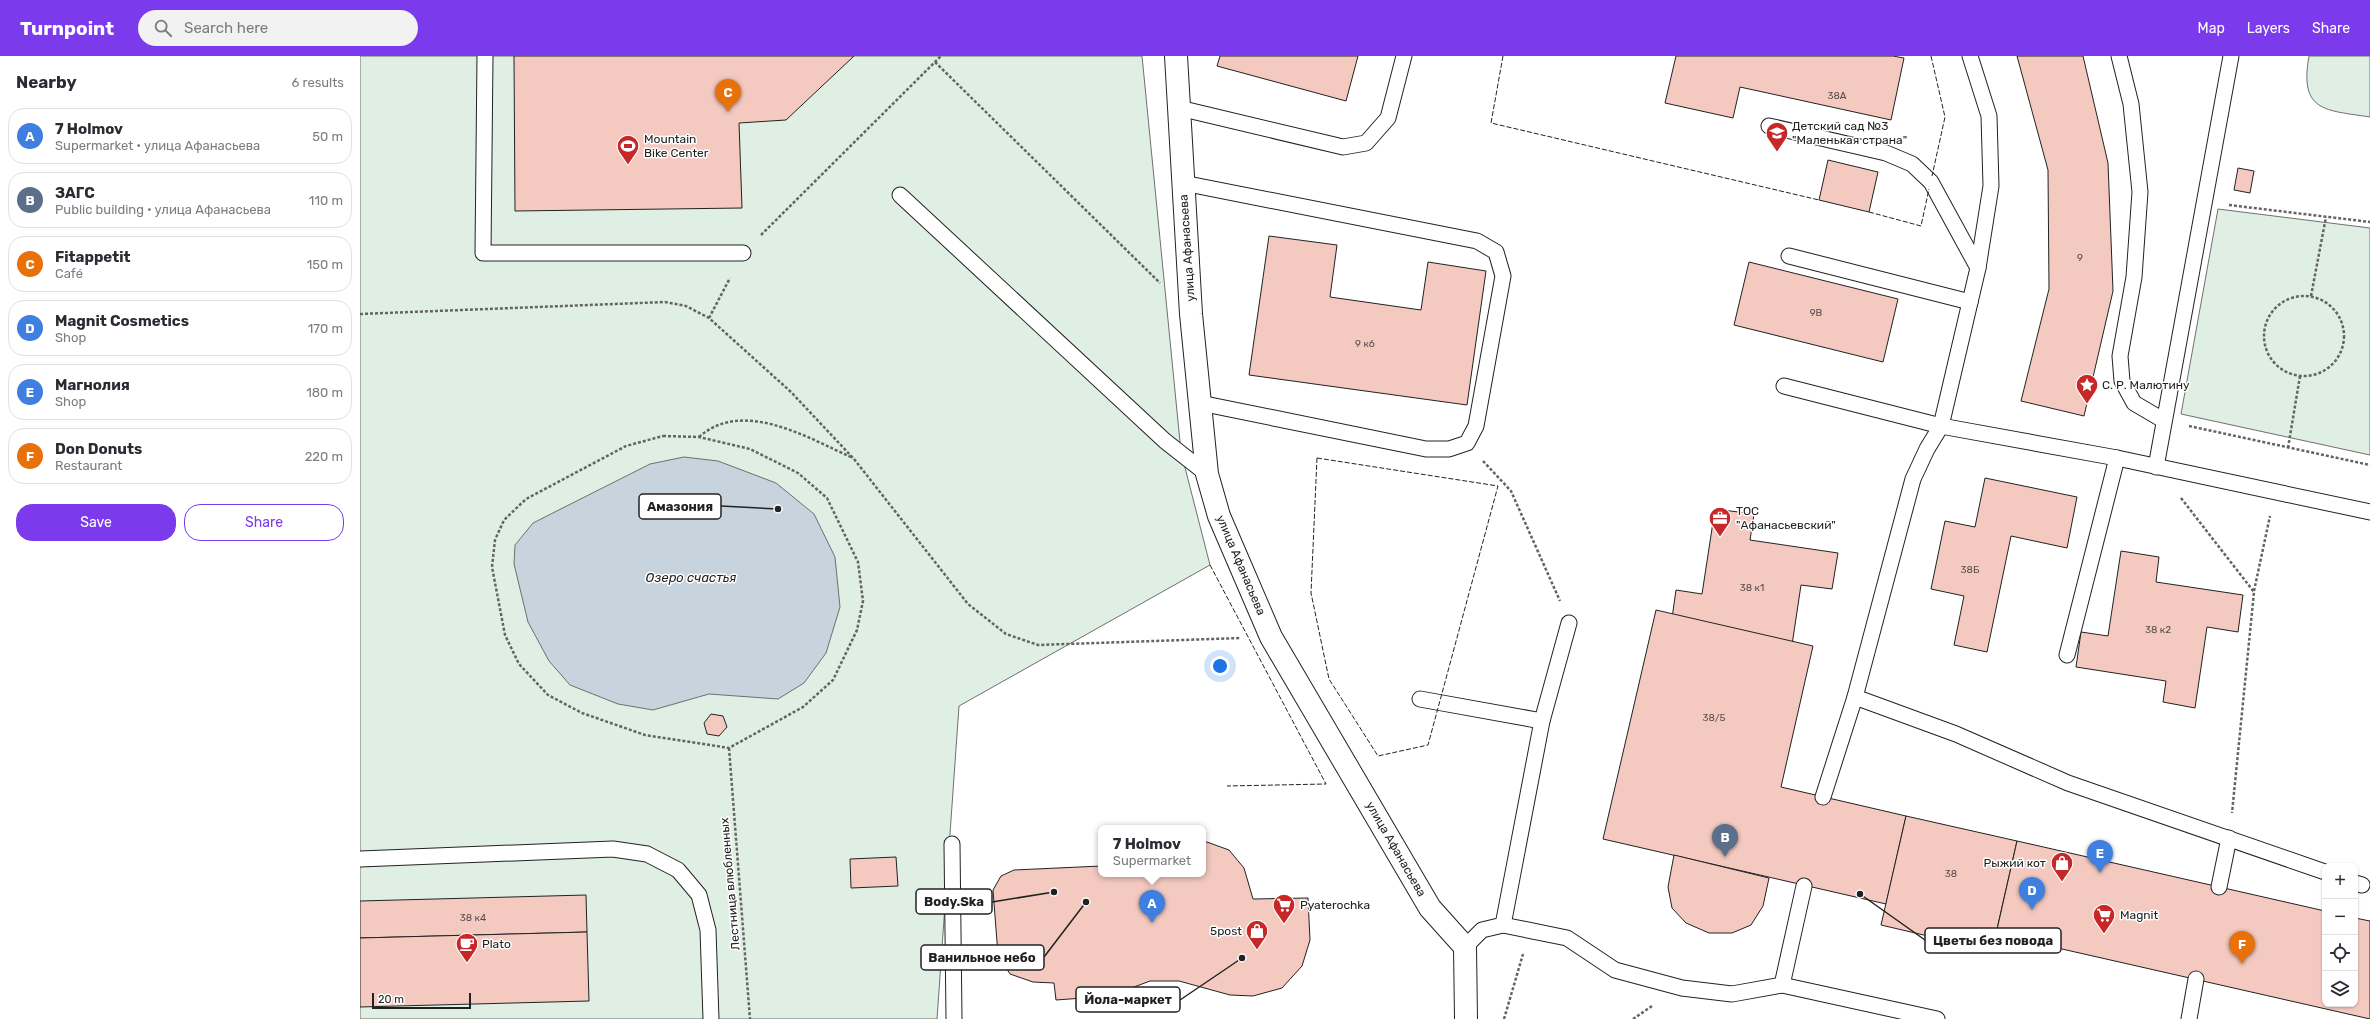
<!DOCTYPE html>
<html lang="en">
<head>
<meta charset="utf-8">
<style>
  body { margin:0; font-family:Rubik,sans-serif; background:#f2f2f3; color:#2b2b33 }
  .controls { position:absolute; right:12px; bottom:12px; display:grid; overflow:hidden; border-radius:8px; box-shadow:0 1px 3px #0004 }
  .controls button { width:36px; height:36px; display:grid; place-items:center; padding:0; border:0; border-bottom:1px solid #e1e1e2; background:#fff; color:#2b2b33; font:20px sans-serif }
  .scale { position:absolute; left:12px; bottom:10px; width:99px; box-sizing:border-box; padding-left:4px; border:2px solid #222; border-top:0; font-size:11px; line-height:14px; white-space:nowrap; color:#222; -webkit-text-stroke:3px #fff; paint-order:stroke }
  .you { position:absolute; left:860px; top:610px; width:14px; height:14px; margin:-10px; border:3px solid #fff; border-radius:50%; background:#1a73e8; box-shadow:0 0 0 6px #1a73e833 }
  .badge { display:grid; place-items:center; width:26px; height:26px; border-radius:50%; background:#7c3aed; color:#fff; font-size:13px; font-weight:700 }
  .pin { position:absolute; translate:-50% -33px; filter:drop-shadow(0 1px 2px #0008) }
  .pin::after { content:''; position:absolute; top:21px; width:14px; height:12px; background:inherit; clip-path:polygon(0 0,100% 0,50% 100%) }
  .popup { position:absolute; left:738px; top:769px; width:108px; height:52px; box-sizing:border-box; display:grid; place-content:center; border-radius:8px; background:#fff; filter:drop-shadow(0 1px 3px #0005); font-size:13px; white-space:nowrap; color:#7c7c81 }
  .popup b { font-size:15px; color:#2b2b33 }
  .popup::after { content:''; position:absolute; left:50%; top:100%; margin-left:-8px; border:8px solid transparent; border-top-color:#fff }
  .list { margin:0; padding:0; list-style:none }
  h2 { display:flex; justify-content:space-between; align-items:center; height:52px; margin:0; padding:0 16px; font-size:17px }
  h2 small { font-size:13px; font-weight:400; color:#7c7c81 }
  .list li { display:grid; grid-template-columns:26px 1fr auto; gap:12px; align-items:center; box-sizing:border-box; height:56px; margin:0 8px 8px; padding:0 8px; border:1px solid #e1e1e2; border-radius:16px }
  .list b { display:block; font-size:15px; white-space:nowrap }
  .list p { margin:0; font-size:13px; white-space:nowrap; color:#7c7c81 }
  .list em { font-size:13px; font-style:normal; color:#7c7c81 }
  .actions { display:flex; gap:8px; padding:12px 16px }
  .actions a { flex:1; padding:9px 0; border:1px solid #7c3aed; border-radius:16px; text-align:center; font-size:14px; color:#7c3aed }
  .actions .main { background:#7c3aed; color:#fff }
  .icon { flex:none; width:22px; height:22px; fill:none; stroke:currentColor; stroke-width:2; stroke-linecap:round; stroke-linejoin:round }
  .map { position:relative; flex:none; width:2010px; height:963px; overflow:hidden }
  header { display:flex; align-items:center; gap:24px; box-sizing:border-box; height:56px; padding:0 20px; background:#7c3aed; color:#fff }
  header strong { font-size:19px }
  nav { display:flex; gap:22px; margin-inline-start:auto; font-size:14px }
  .search { width:280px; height:36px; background:#f2f2f3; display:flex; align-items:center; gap:10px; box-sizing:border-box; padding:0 14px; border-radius:22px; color:#7c7c81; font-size:15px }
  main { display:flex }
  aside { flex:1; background:#fff }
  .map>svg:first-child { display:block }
</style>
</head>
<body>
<header>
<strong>Turnpoint</strong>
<div class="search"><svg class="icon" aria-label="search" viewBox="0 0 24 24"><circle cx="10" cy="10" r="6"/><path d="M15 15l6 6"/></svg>Search here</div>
<nav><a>Map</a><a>Layers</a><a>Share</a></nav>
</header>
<main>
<aside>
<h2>Nearby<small>6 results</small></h2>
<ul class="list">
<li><span class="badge" style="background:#3f7fe0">A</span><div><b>7 Holmov</b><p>Supermarket · улица Афанасьева</p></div><em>50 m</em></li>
<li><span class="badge" style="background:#5c6f8a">B</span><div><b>ЗАГС</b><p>Public building · улица Афанасьева</p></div><em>110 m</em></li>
<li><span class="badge" style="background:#e8710a">C</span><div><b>Fitappetit</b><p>Café</p></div><em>150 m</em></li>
<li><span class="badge" style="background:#3f7fe0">D</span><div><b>Magnit Cosmetics</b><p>Shop</p></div><em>170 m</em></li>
<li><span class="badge" style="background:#3f7fe0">E</span><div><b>Магнолия</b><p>Shop</p></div><em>180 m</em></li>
<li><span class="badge" style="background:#e8710a">F</span><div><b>Don Donuts</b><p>Restaurant</p></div><em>220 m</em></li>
</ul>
<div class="actions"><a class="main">Save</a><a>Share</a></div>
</aside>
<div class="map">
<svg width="2010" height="963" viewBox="0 0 2010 963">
  <rect width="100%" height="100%" fill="#fff"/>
  <g fill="#e0efe3" stroke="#6f6f6f">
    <polygon points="0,0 782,0 821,396 850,509 599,650 577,963 0,963"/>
    <path d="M1949,0H2010V61C1965,54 1939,56 1949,0Z"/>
    <polygon points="1858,153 2010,172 2010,399 1821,358"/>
  </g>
  <polygon fill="#c7d3dd" stroke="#6f6f6f" points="324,401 358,405 416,427 454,458 475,501 480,551 466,597 444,627 418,643 349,638 293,654 258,648 210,629 189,605 168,566 154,508 155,489 173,467 290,408"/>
  <g fill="#f3c9c0" stroke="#222">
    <polygon points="154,0 494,0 426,64 379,67 382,152 155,155"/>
    <polygon points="860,0 998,0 986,45 857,10"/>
    <polygon points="1316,0 1533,0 1544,2 1531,64 1380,31 1373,62 1305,47"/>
    <polygon points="1657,0 1723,0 1748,107 1753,235 1724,360 1661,345 1689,233 1688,114"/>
    <polygon points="1468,104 1518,116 1509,156 1459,144"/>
    <polygon points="1878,112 1894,115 1890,137 1874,134"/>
    <polygon points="909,180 977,189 970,241 1061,254 1068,206 1126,215 1107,349 889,319"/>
    <polygon points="1389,206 1538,243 1523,306 1374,269"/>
    <polygon points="1625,422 1717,441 1707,492 1651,480 1627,596 1594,589 1604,540 1571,533 1585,465 1615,471"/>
    <polygon points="1355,453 1394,458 1390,484 1478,497 1472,533 1441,529 1429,609 1397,604 1401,582 1311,569 1316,534 1342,538"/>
    <polygon points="1761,495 1799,501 1796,526 1883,539 1878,576 1847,571 1835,652 1803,646 1806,625 1716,611 1721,576 1748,580"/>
    <polygon points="1296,554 1453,590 1421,731 1546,760 1526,848 1243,783"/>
    <polygon points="351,658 363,660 367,671 359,680 347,678 344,667"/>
    <polygon points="1546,760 1657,785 1632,895 1521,869"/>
    <polygon points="1657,785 1965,855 1965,948 1995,948 1995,862 2010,865 2010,963 1636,878"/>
    <polygon points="847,786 869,794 884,812 893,843 948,842 950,884 942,910 922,932 893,940 870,939 819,925 790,925 750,940 696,944 694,927 673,926 650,918 638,899 633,834 641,820 654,814 741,810 741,818 843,818 843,787"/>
    <polygon points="1314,799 1409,822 1403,850 1391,869 1372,877 1349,877 1326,867 1312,852 1308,831"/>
    <polygon points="536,801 538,830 491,832 490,803"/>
    <polygon points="226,839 227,876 0,882 0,845"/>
    <polygon points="227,876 229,945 0,951 0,882"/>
  </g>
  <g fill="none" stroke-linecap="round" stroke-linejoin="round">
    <g stroke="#222" stroke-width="17">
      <g id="service">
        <polyline points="125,0 123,197 383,197"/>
        <polyline points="1610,0 1629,60 1631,130 1618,212"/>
        <polyline points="1759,0 1771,48 1780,136 1774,221 1760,300 1762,325 1774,347 1803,364"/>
        <polyline points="819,52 983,91 1006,87 1028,62 1044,0"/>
        <polyline points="1409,70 1526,97 1552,108 1571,126 1618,212 1581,370 1567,393 1553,423 1495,641 1463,741"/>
        <polyline points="823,127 1117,185 1136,196 1143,220 1116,370 1107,387 1089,393 1066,393 840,347"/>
        <polyline points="540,139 805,385 847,418"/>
        <polyline points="1429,200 1610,246"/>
        <polyline points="1424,330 1581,370 1757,402 2010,456"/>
        <polyline points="1796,411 1871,0"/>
        <polyline points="1707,599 1757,402"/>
        <polyline points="1495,641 1596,678 1708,727 1965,816"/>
        <polyline points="1060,643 1182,665"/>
        <polyline points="592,788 594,963"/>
        <polyline points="0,803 253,793 287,798 318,814 339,839 348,874 351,963"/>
        <polyline points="1995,827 2002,829"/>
        <polyline points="1859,831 1869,782"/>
        <polyline points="1143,869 1182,665 1209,567"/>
        <polyline points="1105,891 1122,874 1143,869 1207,882 1255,914 1322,932 1372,938 1422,929 1577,963"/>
        <polyline points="1422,929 1444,830"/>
        <polyline points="1829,963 1836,923"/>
      </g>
    </g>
    <g stroke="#222" stroke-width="24">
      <polyline id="minor" points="816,0 831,258 847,418 859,460 911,581 1070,852 1105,891 1106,963"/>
    </g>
    <g stroke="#646464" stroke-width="2.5" stroke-dasharray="3 2" stroke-linecap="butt">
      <polyline points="575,6 800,227"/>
      <polyline points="1869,149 2010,166"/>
      <polyline points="401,179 581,0"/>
      <polyline points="1951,240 1966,161"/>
      <circle cx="1944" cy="280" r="40"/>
      <polyline points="0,258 305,246 326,250 349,262 431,336 494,403 608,548 646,578 678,589 881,582"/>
      <polyline points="349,262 370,222"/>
      <polyline points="1829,370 2010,409"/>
      <polygon points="303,380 339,381 390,393 438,417 467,442 498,506 503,545 497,574 473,624 443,651 369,692 285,679 222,657 188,639 159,608 145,579 132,511 135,484 144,464 166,443 266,390"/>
      <path d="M339,381C383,342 448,382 493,402"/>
      <polyline points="1928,392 1940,320"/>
      <polyline points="1123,405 1151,435 1200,545"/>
      <polyline points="1821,442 1894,536 1872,757"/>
      <polyline points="1894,535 1910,460"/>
      <polyline points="369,692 390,963"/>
      <polyline points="1144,963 1163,898"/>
      <polyline points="1273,963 1292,950"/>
    </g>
    <use href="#service" stroke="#fff" stroke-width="15"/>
    <use href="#minor" stroke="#fff" stroke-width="22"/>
    <g stroke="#222" stroke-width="1" stroke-dasharray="5 2" stroke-linecap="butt">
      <polyline points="1143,0 1131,67 1459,144"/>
      <polyline points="1571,0 1585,61 1572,120"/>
      <polyline points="1509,156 1561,170 1569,133"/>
      <polygon points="957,402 1138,430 1068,689 1018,700 969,623 951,537"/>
      <polyline points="850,509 966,728 867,730"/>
    </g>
  </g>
  <defs>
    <g id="school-pin" transform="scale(1.15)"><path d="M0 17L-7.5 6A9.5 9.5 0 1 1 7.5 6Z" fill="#c62828" stroke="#fff"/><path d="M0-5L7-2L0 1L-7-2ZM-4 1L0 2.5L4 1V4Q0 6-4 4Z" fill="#fff"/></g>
    <g id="stadium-pin" transform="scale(1.15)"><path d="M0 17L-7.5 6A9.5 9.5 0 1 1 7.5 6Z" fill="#c62828" stroke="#fff"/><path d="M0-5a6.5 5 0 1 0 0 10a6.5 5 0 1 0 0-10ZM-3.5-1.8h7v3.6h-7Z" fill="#fff"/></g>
    <g id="sight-pin" transform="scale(1.15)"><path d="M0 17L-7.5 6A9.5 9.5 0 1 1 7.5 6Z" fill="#c62828" stroke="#fff"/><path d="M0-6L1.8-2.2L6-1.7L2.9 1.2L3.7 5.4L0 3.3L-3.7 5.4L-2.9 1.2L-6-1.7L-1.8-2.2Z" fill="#fff"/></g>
    <g id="office-pin" transform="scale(1.15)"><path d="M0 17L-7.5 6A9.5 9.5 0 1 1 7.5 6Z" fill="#c62828" stroke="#fff"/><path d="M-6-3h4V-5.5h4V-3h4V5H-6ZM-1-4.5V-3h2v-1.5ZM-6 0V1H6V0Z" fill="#fff"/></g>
    <g id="shop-pin" transform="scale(1.15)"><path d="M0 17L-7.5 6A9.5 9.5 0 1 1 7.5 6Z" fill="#c62828" stroke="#fff"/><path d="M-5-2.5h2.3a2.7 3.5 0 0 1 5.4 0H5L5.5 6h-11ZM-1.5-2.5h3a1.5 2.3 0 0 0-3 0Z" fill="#fff"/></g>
    <g id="supermarket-pin" transform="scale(1.15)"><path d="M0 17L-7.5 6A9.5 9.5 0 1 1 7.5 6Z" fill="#c62828" stroke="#fff"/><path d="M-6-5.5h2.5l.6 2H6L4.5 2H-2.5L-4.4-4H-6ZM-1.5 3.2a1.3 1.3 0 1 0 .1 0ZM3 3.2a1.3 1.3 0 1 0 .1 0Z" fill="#fff"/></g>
    <g id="cafe-pin" transform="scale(1.15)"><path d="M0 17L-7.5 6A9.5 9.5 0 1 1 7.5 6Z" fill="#c62828" stroke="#fff"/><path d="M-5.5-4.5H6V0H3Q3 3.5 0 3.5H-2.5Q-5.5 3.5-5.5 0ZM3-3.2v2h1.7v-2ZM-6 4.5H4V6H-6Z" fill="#fff"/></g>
  </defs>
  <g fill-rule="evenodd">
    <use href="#school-pin" x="1417" y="77"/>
    <use href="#stadium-pin" x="268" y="90"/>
    <use href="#sight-pin" x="1727" y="329"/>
    <use href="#office-pin" x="1360" y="462"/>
    <use href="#shop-pin" x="1702" y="807"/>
    <use href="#supermarket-pin" x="924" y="849"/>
    <use href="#supermarket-pin" x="1744" y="859"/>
    <use href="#shop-pin" x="897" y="875"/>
    <use href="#cafe-pin" x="107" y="888"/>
  </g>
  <g text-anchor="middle" stroke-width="3" stroke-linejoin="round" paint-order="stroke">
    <g font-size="10" fill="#564c4a">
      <text x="1477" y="43">38А</text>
      <text x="1720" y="205">9</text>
      <text x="1456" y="260">9В</text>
      <text x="1005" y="291">9 к6</text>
      <text x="1610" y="517">38Б</text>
      <text x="1392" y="535">38 к1</text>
      <text x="1798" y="577">38 к2</text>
      <text x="1354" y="665">38/5</text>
      <text x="1591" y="821">38</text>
      <text x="113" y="865">38 к4</text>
    </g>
    <g font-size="12" fill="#222" stroke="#fff" text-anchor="start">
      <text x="1432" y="74">Детский сад №3<tspan x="1432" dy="14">"Маленькая страна"</tspan></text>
      <text x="284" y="87">Mountain<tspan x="284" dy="14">Bike Center</tspan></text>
      <text x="1742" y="333">С. Р. Малютину</text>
      <text x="1376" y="459">ТОС<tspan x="1376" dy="14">"Афанасьевский"</tspan></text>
      <text x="1686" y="811" text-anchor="end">Рыжий кот</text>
      <text x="940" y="853">Pyaterochka</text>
      <text x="1760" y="863">Magnit</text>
      <text x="882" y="879" text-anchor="end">5post</text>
      <text x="122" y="892">Plato</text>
    </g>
    <g font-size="12" fill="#222" stroke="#fff">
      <text transform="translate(827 192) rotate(-94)" y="4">улица Афанасьева</text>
      <text transform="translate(881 509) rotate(67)" y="4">улица Афанасьева</text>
      <text transform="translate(1036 793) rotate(60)" y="4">улица Афанасьева</text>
      <text transform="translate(370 828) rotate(-95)" y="4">Лестница влюбленных</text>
    </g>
    <g font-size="13" font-style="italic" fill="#222" stroke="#fff">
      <text x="331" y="526">Озеро счастья</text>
    </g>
  </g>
  <path fill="none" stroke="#222" stroke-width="1.5" d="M418 453L361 450M694 836L632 846M1500 838L1565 884M726 846L684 901M882 902L820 944"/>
  <g fill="#222" stroke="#fff" stroke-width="1.5">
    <circle cx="418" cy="453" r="4"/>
    <circle cx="694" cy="836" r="4"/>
    <circle cx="1500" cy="838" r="4"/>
    <circle cx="726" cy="846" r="4"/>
    <circle cx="882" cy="902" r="4"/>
  </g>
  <g fill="#fff" stroke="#222" stroke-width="1.5">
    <rect x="279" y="438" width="82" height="25" rx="4"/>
    <rect x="556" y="833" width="76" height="25" rx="4"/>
    <rect x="1565" y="872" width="136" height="25" rx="4"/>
    <rect x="561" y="889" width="123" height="25" rx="4"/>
    <rect x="716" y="931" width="104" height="25" rx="4"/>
  </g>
  <g font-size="13" text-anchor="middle" font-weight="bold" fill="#222">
    <text x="320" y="455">Амазония</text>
    <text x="594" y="850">Body.Ska</text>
    <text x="1633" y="889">Цветы без повода</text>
    <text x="622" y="906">Ванильное небо</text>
    <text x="768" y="948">Йола-маркет</text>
  </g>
</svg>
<div class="controls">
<button>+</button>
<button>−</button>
<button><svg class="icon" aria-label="locate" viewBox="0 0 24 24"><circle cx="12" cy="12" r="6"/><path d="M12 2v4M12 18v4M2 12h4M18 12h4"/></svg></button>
<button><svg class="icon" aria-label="layers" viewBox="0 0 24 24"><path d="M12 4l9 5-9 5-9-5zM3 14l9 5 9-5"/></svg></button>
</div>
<div class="scale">20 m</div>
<div class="you"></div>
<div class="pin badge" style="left:792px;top:867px;background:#3f7fe0">A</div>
<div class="popup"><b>7 Holmov</b>Supermarket</div>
<div class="pin badge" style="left:1365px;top:801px;background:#5c6f8a">B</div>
<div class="pin badge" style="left:368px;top:56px;background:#e8710a">C</div>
<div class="pin badge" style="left:1672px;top:854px;background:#3f7fe0">D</div>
<div class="pin badge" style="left:1740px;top:817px;background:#3f7fe0">E</div>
<div class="pin badge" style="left:1882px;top:908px;background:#e8710a">F</div>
</div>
</main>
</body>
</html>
